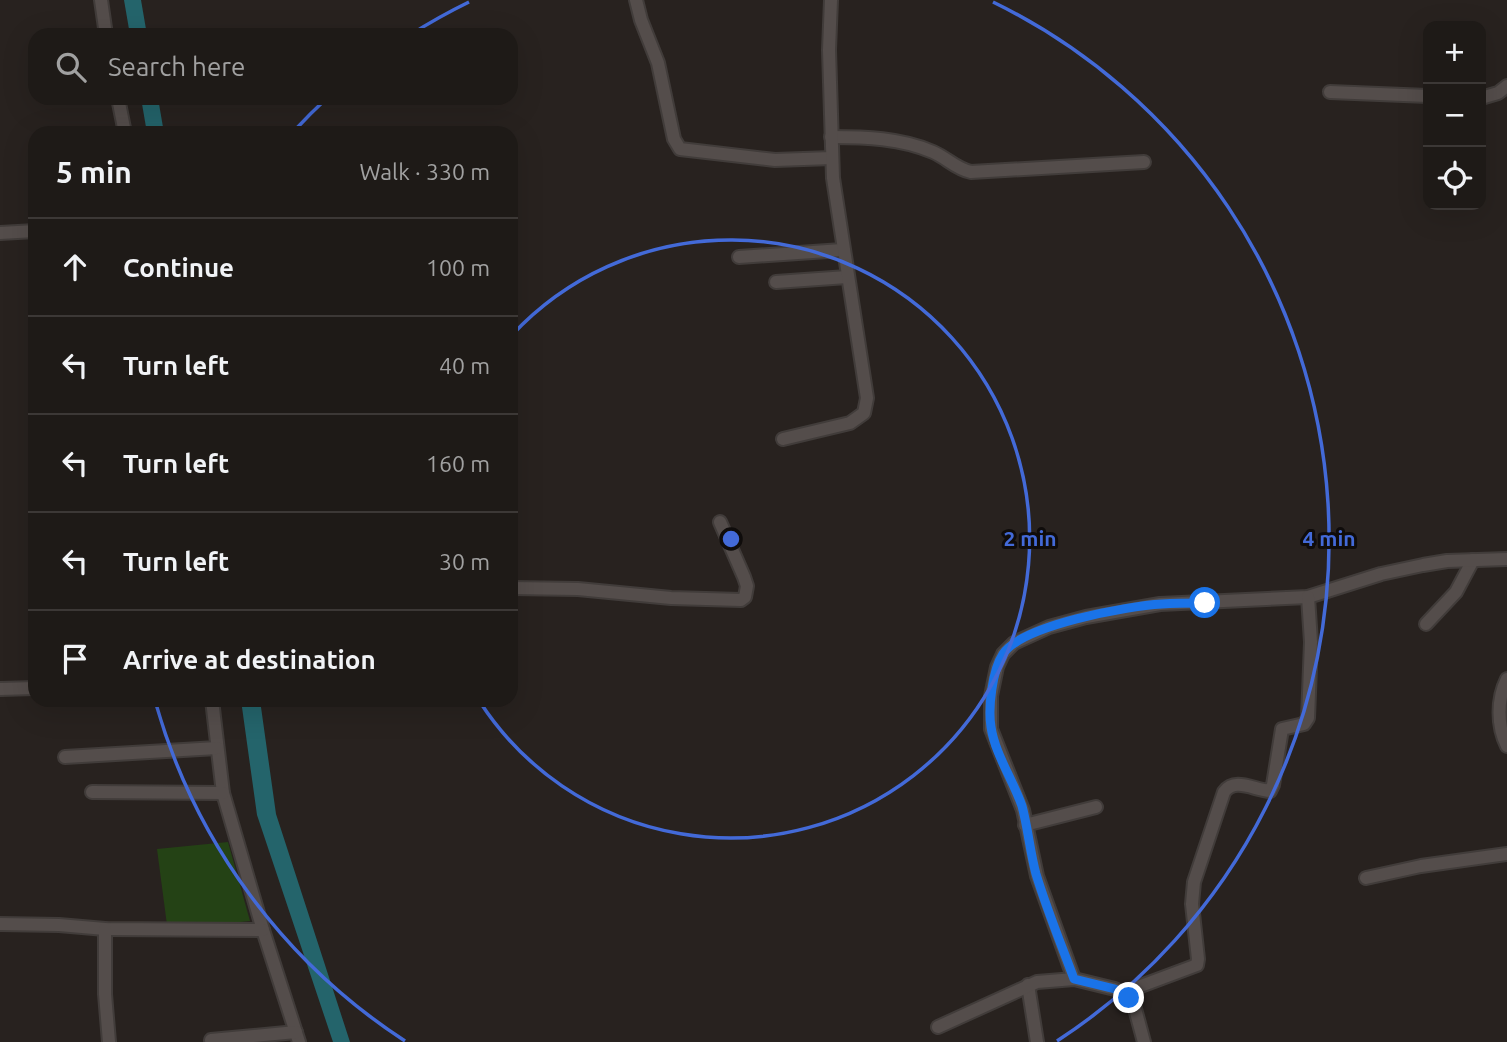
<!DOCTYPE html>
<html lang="en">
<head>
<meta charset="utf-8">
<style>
  body { margin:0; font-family:Ubuntu,sans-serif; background:#262320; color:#f1f3f6 }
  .controls { position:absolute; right:21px; top:21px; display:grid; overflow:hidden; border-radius:14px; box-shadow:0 7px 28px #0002 }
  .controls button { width:63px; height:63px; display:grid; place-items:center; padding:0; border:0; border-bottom:2px solid #3c3836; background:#1e1a17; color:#f1f3f6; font:35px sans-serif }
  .stop { position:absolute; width:21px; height:21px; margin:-16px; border:5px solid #1a73e8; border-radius:50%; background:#fff }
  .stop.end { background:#1a73e8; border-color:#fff; box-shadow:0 2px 7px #0008 }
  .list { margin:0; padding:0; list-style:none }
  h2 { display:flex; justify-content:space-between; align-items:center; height:91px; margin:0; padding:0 28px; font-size:30px }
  h2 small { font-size:23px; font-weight:400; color:#a1a1a1 }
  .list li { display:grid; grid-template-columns:46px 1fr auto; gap:21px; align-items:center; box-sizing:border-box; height:98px; padding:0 28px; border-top:2px solid #3c3836 }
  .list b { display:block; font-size:26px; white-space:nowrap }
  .list em { font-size:23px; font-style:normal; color:#a1a1a1 }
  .icon { flex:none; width:38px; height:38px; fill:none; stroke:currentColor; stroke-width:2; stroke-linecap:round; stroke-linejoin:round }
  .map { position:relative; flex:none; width:1507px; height:1042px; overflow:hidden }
  .search { position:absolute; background:#1e1a17; box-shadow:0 7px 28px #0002; left:28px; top:28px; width:490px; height:77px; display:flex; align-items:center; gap:18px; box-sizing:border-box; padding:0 24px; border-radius:21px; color:#a1a1a1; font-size:26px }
  .panel { position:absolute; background:#1e1a17; box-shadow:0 7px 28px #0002; left:28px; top:126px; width:490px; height:581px; border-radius:21px }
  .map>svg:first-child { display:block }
</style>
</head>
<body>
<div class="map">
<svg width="1507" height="1042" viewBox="0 0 1507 1042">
  <rect width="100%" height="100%" fill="#28221f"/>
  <polygon fill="#244215" points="228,842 250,921 212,925 167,925 157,849"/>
  <g fill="#24646b">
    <polygon points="124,0 141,0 147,35 130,35"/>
    <polygon points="141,98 158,98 164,133 147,133"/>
    <polygon points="241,700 260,700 276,814 350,1042 333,1042 257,815"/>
  </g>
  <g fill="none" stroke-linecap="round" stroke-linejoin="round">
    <g stroke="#413c3a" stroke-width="16">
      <g id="minor">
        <polyline points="101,0 106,35"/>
        <polyline points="636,0 641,20 658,63 674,139 680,149 775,160 832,158"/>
        <polyline points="1330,92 1428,96"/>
        <polyline points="118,98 125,133"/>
        <polyline points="1481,98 1498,93 1507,86"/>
        <path d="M831,137C865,137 901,138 933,152C947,158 956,169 971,172L1144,162"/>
        <polyline points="0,233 35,231"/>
        <polyline points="739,257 842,250"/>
        <polyline points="776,282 847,277"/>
        <polyline points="783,439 850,423 864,413 867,398 833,178 829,50 831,0"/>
        <polyline points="511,588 578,589 671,598 741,600 745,597 747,586 744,577 720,522"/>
        <polyline points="1426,624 1456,592 1473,560"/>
        <path d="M1507,679C1497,699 1497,726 1507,746"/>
        <polyline points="0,689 35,688"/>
        <polyline points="212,700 223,793 263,930 299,1042"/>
        <polyline points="65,757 217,748"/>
        <polyline points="92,792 223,793"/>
        <polyline points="1025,825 1096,807"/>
        <polyline points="1366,878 1421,866 1507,854"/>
        <polyline points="0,924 59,925 105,929 263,930"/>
        <polyline points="105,929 105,994 109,1042"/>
        <polyline points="1074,979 1037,876 1023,810 991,729 991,696 997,667 1003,654 1014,643 1049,627 1086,617 1160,604 1308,597 1381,574 1423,565 1447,561 1507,559"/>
        <polyline points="1028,985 1037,1042"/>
        <path d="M1122,993L1197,965L1198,959L1192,904L1194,882L1224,792C1235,777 1254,790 1270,791L1273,785L1282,729L1304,724L1308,718L1311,642L1308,597"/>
        <polyline points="938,1027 1037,982 1074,979 1115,989 1129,998 1134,1005 1144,1042"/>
        <polyline points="211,1040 296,1032"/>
      </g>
    </g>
    <use href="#minor" stroke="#544d4b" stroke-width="12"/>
  </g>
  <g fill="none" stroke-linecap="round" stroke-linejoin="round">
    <path stroke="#1a73e8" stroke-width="9" d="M1129,998L1115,989L1074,979C1061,944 1047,910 1036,874C1030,852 1028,828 1022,806C1013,780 995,754 991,727C988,708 992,671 1003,654C1022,625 1127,606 1162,604C1176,603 1191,603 1205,603"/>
  </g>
  <g fill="none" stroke="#436ad8" stroke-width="3.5">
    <path d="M512 335A299 299 0 1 1 480 702"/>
    <path d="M405 1041A598 598 0 0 1 156 704M294 131A598 598 0 0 1 327 98M410 35A598 598 0 0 1 469 2M993 2A598 598 0 0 1 1057 1041"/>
  </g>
  <circle cx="731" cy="539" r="10" fill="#436ad8" stroke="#0f0c0b" stroke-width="3.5"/>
  <g font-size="21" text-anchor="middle" font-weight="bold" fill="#436ad8" stroke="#0f0c0b" stroke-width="6" stroke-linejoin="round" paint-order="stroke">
    <text x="1030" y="546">2 min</text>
    <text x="1329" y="546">4 min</text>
  </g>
</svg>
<div class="controls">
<button>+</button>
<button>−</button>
<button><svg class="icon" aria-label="locate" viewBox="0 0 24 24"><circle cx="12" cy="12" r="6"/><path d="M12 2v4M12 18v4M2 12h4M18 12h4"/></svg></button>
</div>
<div class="stop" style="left:1205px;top:603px"></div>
<div class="stop end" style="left:1129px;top:998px"></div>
<div class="search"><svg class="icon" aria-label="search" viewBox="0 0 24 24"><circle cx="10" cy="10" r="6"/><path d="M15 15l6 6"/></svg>Search here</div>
<section class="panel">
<h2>5 min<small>Walk · 330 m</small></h2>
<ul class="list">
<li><svg class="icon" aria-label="ahead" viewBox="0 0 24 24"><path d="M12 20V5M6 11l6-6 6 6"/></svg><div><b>Continue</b></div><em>100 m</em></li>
<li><svg class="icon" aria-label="left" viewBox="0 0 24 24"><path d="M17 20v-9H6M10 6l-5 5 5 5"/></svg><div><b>Turn left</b></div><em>40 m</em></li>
<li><svg class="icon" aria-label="left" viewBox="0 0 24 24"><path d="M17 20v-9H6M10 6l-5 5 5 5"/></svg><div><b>Turn left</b></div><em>160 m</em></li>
<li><svg class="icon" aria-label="left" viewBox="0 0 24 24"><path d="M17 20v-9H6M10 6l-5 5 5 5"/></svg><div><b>Turn left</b></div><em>30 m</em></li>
<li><svg class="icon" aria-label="arrive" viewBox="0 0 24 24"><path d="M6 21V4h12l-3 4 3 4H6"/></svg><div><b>Arrive at destination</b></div></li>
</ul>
</section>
</div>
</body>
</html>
